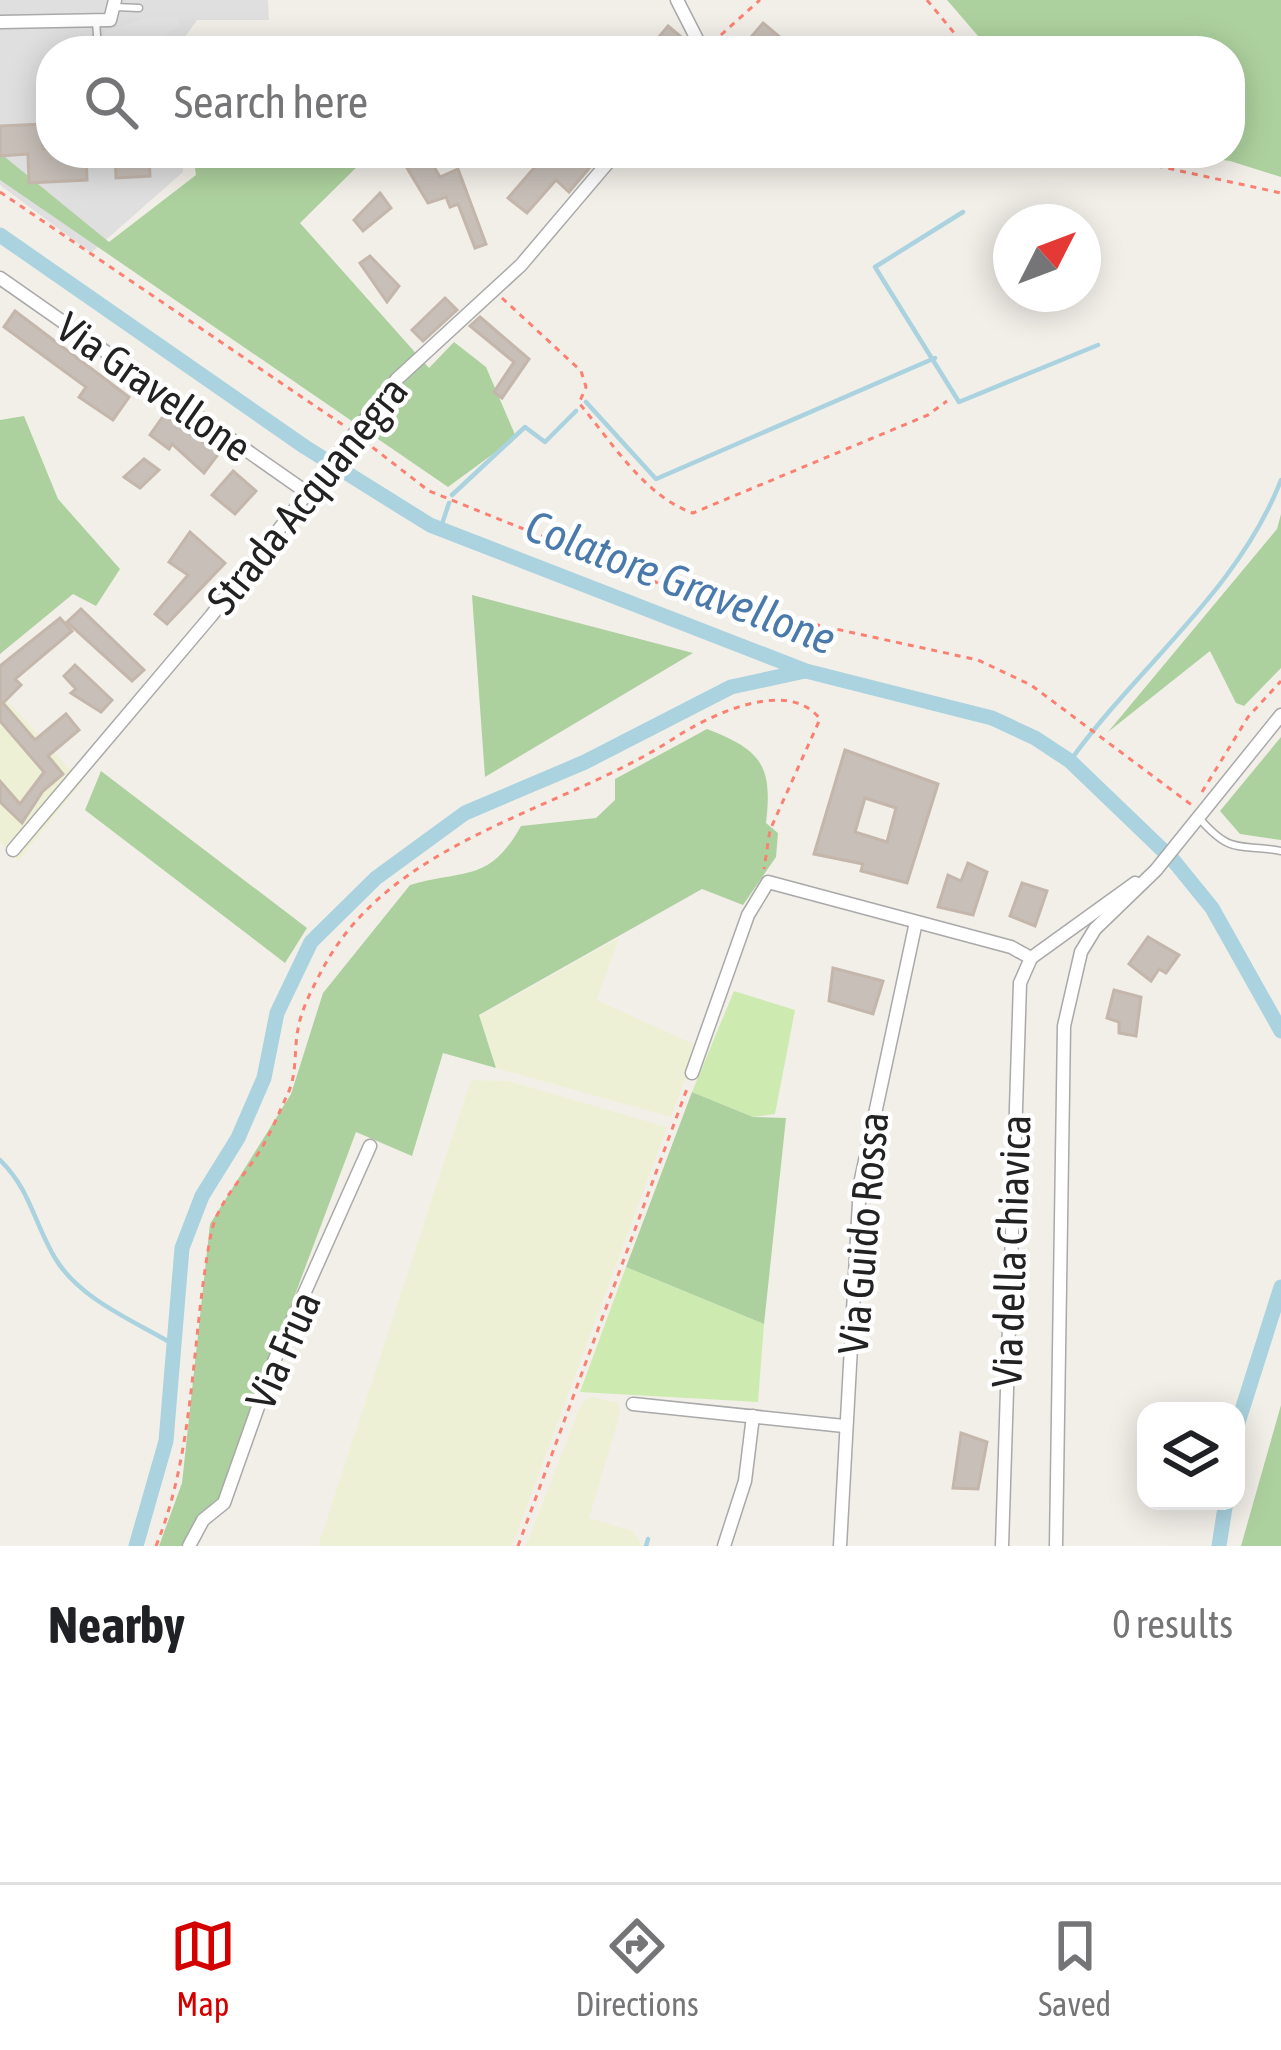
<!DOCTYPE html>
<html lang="en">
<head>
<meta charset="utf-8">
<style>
  body { margin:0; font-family:"Asap Condensed",sans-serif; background:#f2f2f2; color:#202124 }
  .controls { position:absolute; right:36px; bottom:36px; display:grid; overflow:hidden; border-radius:24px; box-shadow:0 6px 30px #0003 }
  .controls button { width:108px; height:108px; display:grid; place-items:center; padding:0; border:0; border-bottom:3px solid #e0e0e0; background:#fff; color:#202124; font:60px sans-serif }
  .compass { position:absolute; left:993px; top:204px; width:108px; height:108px; border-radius:50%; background:#fff; box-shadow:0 6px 30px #0003; rotate:48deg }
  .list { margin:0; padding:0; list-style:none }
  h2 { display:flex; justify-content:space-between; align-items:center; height:156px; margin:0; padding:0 48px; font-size:51px }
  h2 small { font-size:39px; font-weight:400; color:#757577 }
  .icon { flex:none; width:66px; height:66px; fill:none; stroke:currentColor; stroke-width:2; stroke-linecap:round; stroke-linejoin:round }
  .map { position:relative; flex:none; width:1281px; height:1546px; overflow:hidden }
  .search { position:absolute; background:#fff; box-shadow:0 6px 30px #0003; left:36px; right:36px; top:36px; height:132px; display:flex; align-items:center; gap:30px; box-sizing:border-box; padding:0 42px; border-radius:48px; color:#757577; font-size:45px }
  .sheet { height:336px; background:#fff }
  nav { display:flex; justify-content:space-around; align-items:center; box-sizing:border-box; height:168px; border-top:3px solid #e0e0e0; background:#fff; font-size:33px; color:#757577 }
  nav a { display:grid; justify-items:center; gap:6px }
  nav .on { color:#d40000 }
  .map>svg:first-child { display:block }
</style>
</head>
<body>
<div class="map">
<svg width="1281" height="1546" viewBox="0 0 1281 1546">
  <rect width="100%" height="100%" fill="#f2efe9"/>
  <polygon fill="#e0dfdf" points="0,0 268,0 269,20 197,20 175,51 51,51 51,153 182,153 183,172 91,253 0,185"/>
  <g fill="#eef0d5">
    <polygon points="0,693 82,782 18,861 0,842"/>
    <polygon points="619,938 597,1000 698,1046 671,1117 496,1068 479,1016"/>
    <polygon points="471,1080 508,1081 667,1127 512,1546 318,1546"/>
    <polygon points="591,1397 619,1403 620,1414 589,1518 633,1531 643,1546 526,1546 582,1402"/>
  </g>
  <g fill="#cdebb0">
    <polygon points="734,991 795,1010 775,1114 753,1117 692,1092"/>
    <polygon points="626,1267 764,1324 758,1402 580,1392"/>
  </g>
  <g fill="#add19e">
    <polygon points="947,0 1281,0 1281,177 1230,161 1171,153 1230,153 1230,51 991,51"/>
    <polygon points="0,153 109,242 196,175 193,153 371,153 300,223 429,368 454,342 486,367 516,437 448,487 0,180"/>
    <polygon points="24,416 58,499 120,569 96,606 73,594 0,654 0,420"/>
    <polygon points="1281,514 1281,668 1244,706 1236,703 1210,651 1108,732 1277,529"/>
    <polygon points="472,595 693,653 485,777"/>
    <path d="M707,729C761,750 773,765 766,823L778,833L776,857L743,905L702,889L479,1015L496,1068L443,1053L412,1156L356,1132L218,1500L182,1546H159L182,1483L210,1224L291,1094L323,993L410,885C466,869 489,883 521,826L596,818L615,800V779Z"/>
    <polygon points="1281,737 1281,840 1240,834 1220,811"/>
    <polygon points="101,771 307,928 285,963 85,810"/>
    <polygon points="692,1092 753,1117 786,1118 764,1324 626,1267"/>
    <polygon points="1281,1405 1281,1546 1241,1546"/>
  </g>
  <polygon fill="#e2e2e2" points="178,17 180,26 162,37 163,51 105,51 105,31 146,18"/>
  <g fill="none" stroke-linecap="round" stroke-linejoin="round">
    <g stroke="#aad3df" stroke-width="4.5">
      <polyline points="963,212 875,267 959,402 1098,345"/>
      <polyline points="586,402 656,479 935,358"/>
      <polyline points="452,495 525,427 545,442 576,411"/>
      <polyline points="440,530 449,503"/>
      <path d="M1070,761C1138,666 1238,591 1281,480"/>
      <path d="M0,1160C30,1189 34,1223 55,1258C80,1300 135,1321 176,1346"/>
      <polyline points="646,1546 648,1539"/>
    </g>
    <g stroke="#aad3df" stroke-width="15">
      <polyline points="0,235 305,447 430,525 806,671 992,718 1035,738 1070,761 1173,860 1212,908 1281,1031"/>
      <polyline points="1236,1429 1281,1287"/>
      <polyline points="136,1546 166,1441 182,1248 202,1196 238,1138 264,1078 277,1013 311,942 376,878 465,813 585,762 731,687 805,671"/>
      <polyline points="1219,1546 1226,1501"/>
    </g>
  </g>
  <g fill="#c7bfb8" stroke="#c4b6ab" stroke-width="3" fill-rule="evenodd">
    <polygon points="763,23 782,39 771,51 753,51 745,44"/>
    <polygon points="668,26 686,41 678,51 652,45"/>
    <polygon points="42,124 43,149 86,153 87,180 29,183 28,154 0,156 0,126"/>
    <polygon points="115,153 149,153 150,176 116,178"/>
    <polygon points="398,153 426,153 440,177 458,169 486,244 475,248 458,204 450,207 446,197 428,203"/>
    <polygon points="547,153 602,153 569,192 556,180 527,213 508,198"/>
    <polygon points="380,193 391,208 363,231 354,220"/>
    <polygon points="370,256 399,286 387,302 360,263"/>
    <polygon points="445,298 457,310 423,341 412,330"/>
    <polygon points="15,311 129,397 113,420 79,397 86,387 4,327"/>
    <polygon points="480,317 529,359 502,398 494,392 514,362 470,326"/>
    <polygon points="164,415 219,453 204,473 172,444 169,449 150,435"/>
    <polygon points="144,459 159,470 140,488 124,477"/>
    <polygon points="233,471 256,491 235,514 212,495"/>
    <polygon points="190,532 225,563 167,624 155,614 188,575 169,562"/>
    <polygon points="81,609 144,670 132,681 67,622"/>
    <polygon points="60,618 72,631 15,679 21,685 3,703 35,740 66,714 79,730 48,756 63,774 43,791 22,823 0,802 0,781 20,804 44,772 0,721 0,666"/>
    <polygon points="75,665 112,700 101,712 71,693 76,689 64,676"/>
    <path d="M845,750L938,784L907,883L861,871L863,864L814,854ZM865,798L896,808L887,842L855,832Z"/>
    <polygon points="968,863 987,872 973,915 938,907 948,875 961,881"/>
    <polygon points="1022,883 1047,891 1035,926 1010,916"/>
    <polygon points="1148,937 1179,955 1166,973 1159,969 1151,981 1129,964"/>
    <polygon points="833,968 883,981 873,1014 829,1001"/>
    <polygon points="1114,990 1141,997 1136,1036 1119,1033 1119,1022 1107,1018"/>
    <polygon points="961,1433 987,1442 978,1489 953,1488"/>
  </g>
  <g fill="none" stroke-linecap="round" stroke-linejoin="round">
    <g stroke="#a9a9a9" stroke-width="9">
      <g id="service">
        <polyline points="115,7 139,8"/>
        <polyline points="96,20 98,51"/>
        <path d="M1199,818C1232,856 1238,843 1281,851"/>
      </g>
    </g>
    <g stroke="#a9a9a9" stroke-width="15">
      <g id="minor">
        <polyline points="677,0 703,51"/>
        <polyline points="0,22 110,20 115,0"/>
        <polyline points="0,278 309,494"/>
        <polyline points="13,850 211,616 397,379 521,265 616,153"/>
        <polyline points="1031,958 1135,883"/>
        <polyline points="692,1073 748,915 768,882 1011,947 1031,958"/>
        <polyline points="633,1404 844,1426"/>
        <polyline points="189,1546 203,1520 224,1503 275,1359 370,1146"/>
        <polyline points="724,1546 745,1481 753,1416"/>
        <polyline points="840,1546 860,1184 916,922"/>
        <polyline points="1002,1546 1020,983 1031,958"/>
        <polyline points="1056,1546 1064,1026 1081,952 1095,929 1156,870 1281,715"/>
      </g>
    </g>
    <g stroke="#fa8072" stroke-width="3" stroke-dasharray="6 6" stroke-linecap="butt">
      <polyline points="927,0 969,51"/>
      <polyline points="712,43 760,0"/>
      <polyline points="1098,153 1281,193"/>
      <polyline points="0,192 346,427"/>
      <path d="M502,298L581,371L586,387L579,403C611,441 645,497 693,513L928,415L947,401"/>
      <polyline points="363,440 429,491 698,599 978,660 1031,685 1193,806"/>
      <polyline points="1202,792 1248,717 1281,681"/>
      <path d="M156,1546C196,1448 191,1337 211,1234C217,1202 245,1176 261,1149C272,1131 280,1110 289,1091C297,1072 294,1049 298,1029C301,1010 313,987 322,970C391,839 560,812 673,739C709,715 788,677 820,719L770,830L764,869"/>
      <polyline points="518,1546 688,1086"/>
    </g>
    <use href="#service" stroke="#fff" stroke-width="6"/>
    <use href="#minor" stroke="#fff" stroke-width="12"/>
  </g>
  <g text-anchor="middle" stroke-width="9" stroke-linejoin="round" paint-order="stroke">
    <g font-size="42" fill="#222" stroke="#fff">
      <text transform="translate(154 387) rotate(35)" y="15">Via Gravellone</text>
      <text transform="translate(307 495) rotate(-51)" y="15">Strada Acquanegra</text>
      <text transform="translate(863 1233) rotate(-85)" y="15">Via Guido Rossa</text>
      <text transform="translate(1011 1251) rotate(-88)" y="15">Via della Chiavica</text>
      <text transform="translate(283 1350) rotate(-66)" y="15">Via Frua</text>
    </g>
    <g font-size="45" font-style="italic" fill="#4a7aab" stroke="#fff">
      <text transform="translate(681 582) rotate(21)" y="16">Colatore Gravellone</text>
    </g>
  </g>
</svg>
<div class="controls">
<button><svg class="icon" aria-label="layers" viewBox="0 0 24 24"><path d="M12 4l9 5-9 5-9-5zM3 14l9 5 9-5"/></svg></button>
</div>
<svg class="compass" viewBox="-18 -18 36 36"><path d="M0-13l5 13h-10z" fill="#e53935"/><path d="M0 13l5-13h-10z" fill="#757577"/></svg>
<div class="search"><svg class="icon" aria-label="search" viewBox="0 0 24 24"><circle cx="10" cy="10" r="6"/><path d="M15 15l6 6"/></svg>Search here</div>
</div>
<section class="sheet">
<h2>Nearby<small>0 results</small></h2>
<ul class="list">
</ul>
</section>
<nav>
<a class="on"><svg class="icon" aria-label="map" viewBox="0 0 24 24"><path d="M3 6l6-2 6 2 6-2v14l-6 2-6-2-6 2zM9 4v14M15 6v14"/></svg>Map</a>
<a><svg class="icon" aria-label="directions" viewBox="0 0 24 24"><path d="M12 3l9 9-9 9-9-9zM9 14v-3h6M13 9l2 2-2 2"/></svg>Directions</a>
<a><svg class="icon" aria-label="saved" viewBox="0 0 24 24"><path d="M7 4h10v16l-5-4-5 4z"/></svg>Saved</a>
</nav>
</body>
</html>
